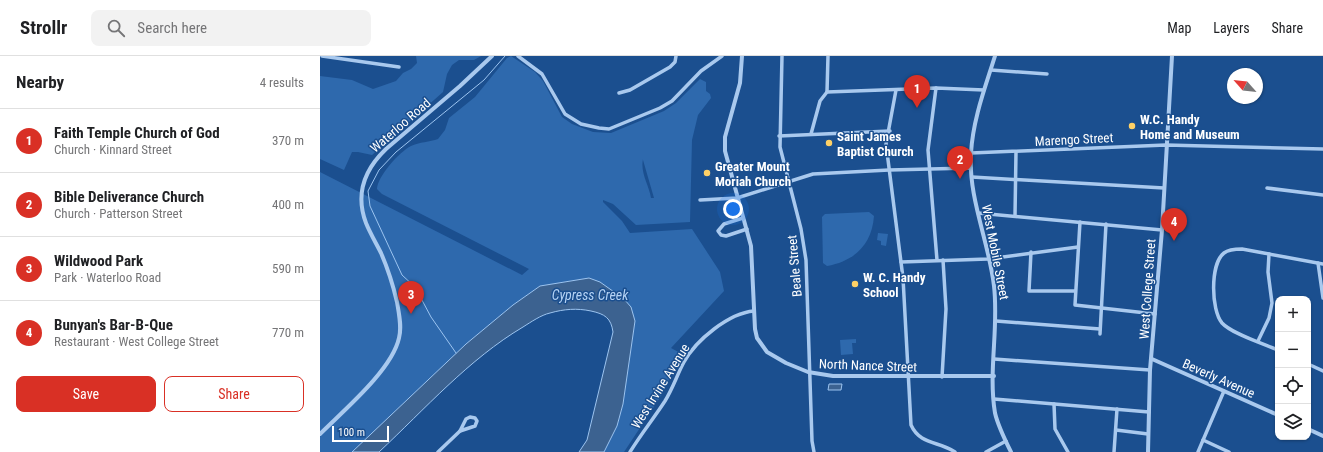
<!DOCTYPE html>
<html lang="en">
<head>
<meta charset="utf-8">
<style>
  body { margin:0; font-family:"Roboto Condensed",sans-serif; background:#f2f2f2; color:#202124 }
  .controls { position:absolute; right:12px; bottom:12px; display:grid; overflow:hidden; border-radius:8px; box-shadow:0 1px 3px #0004 }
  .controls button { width:36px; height:36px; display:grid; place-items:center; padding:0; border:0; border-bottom:1px solid #e0e0e0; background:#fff; color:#202124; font:20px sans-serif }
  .compass { position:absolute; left:907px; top:12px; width:36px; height:36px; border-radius:50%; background:#fff; box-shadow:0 1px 3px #0004; rotate:297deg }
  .scale { position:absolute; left:12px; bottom:10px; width:57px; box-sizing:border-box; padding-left:4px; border:2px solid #fff; border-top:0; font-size:11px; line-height:14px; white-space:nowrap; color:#fff; -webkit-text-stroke:3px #1b4f8f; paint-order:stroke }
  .you { position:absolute; left:413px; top:153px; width:14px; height:14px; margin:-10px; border:3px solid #fff; border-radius:50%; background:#1a73e8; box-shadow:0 0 0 6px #1a73e833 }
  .badge { display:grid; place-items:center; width:26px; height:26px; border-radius:50%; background:#d93025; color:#fff; font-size:13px; font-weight:700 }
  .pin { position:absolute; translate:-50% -33px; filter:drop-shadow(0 1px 2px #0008) }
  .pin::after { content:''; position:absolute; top:21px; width:14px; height:12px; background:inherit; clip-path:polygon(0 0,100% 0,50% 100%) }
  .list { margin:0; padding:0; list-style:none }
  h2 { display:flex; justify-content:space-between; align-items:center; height:52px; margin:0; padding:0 16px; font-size:17px }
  h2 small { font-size:13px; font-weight:400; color:#757577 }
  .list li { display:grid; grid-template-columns:26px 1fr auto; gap:12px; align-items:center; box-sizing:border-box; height:64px; padding:0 16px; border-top:1px solid #e0e0e0 }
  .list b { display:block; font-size:15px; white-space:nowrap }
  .list p { margin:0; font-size:13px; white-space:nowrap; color:#757577 }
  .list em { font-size:13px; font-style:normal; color:#757577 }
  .actions { display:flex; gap:8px; padding:12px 16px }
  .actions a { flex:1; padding:9px 0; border:1px solid #d93025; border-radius:8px; text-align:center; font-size:14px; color:#d93025 }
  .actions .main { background:#d93025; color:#fff }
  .icon { flex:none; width:22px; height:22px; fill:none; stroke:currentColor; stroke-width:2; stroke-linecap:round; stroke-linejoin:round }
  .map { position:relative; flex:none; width:1003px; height:396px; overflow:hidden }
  header { display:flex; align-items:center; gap:24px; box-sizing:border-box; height:56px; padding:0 20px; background:#fff; border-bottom:1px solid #e0e0e0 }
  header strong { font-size:19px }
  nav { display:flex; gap:22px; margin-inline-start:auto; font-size:14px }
  .search { width:280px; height:36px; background:#f2f2f2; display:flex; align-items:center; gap:10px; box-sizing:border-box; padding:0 14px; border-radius:8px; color:#757577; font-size:15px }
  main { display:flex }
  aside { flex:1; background:#fff }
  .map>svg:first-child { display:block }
</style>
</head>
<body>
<header>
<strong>Strollr</strong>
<div class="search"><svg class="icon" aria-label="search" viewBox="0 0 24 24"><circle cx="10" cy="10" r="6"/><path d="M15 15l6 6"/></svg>Search here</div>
<nav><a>Map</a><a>Layers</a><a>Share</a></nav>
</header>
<main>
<aside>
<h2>Nearby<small>4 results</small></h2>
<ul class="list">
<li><span class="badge">1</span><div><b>Faith Temple Church of God</b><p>Church · Kinnard Street</p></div><em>370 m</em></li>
<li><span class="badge">2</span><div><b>Bible Deliverance Church</b><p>Church · Patterson Street</p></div><em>400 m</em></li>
<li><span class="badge">3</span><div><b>Wildwood Park</b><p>Park · Waterloo Road</p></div><em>590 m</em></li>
<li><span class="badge">4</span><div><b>Bunyan's Bar-B-Que</b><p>Restaurant · West College Street</p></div><em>770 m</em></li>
</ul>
<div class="actions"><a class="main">Save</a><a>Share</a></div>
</aside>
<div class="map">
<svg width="1003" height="396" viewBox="0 0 1003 396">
  <rect width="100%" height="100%" fill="#1b4f8f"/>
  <g fill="#2e69ad" fill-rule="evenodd">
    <polygon points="96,0 161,0 154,4 139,4 132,9 127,18 123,36 52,99 38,96 32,96 24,114 0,103 0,20 32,24 53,33 76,25 83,17 91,13 97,7"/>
    <path d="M191,0L215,16L223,25L242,61L252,68L273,76L291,77L344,55L356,47L380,23L386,26V35L390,38L391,42L378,59L372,84L370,166L316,169L293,148L283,144V146L302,165L310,177L372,173L400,216L404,235L351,292L362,298L341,340L304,396H284L297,370L303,348L315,265L304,244L269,222L220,230L193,249L146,288L32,396H0V116L202,219L209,213L62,138L57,133C57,121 79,96 91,90C99,86 110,86 118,83L125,74L129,62L155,41L187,2ZM323,103V104L334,142H331C329,129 320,117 323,103Z"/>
    <path d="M549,156L554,160C552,188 535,205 507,210L503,207L502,161L505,158Z"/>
    <polygon points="558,177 568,178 566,190 561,189 561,185 557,184"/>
    <polygon points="536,283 536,287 532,287 533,298 521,299 520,284"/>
  </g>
  <g fill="#3c6290" stroke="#9cc4f0">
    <path d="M269,222L280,226L304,243L311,251L315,265L303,348L297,370L284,396H259L267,384L293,276C291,262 285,258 271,255C257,252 244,253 230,257C221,259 211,266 203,271C149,303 105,353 59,396H32L146,288L193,249L220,230Z"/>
    <polygon points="509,328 522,328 521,334 508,334"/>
  </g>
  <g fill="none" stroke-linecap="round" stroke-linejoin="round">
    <polyline stroke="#9cc4f0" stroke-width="1" points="136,297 111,261 95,231 82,219 50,150 48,135 59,114 76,96 164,24 185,0"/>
    <g stroke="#a9c9ee" stroke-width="3.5">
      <polyline points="2,0 79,11"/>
      <polyline points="198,0 222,18 245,58 261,68 279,72 289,73 340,52 352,45 381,15 402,0"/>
      <polyline points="462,0 460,91 481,173 486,204 492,385 494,396"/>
      <polyline points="671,14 727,18"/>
      <polyline points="616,32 608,94 617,204"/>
      <path d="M576,34L566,88L583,222L591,369C600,389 619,385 635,396"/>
      <polyline points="507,36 508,0"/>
      <polyline points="299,37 310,34 350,11 355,6 356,0"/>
      <polyline points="491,78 500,45 507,36 616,32 664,34"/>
      <polyline points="459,80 570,75"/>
      <polyline points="651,97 846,89 1003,93"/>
      <polyline points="652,121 844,132"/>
      <polyline points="947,132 1003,139"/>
      <polyline points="380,144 417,142 493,118 569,114 651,112"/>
      <polyline points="658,157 842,174"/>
      <polyline points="695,160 696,96"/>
      <polyline points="423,162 404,168 398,175 401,179 406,180 427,173"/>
      <polyline points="760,166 755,249 835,258"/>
      <polyline points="711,196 709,235 755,235"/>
      <polyline points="581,206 668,203 758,191"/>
      <polyline points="998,207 1003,242"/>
      <polyline points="676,265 780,273"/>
      <polyline points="780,278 786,168"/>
      <polyline points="938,285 949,262 952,247 948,216 949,198"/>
      <path d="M958,294C944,288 912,278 902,267C891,254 890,208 904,197C909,193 916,193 922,193L1003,208"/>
      <polyline points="674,303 830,314"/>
      <polyline points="988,308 1003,315"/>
      <polyline points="622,321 626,253 623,204"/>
      <polyline points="674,343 829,356"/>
      <polyline points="734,348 735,373 748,396"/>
      <polygon points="150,361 155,362 157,365 155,370 140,375 146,363"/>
      <polyline points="796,374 828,378"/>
      <polyline points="883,384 909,396"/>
      <polyline points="118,396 140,375"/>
      <path d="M310,396C321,378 334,362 345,345C353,332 357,319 364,306C376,284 409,257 434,255"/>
      <polyline points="666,396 686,385"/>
      <polyline points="794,396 797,353"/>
      <polyline points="878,396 904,335"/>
    </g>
    <g stroke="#a9c9ee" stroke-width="4">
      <polyline points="422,0 420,27 405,81 405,95 431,190 435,273 437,282 447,296 466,307 488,316 513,320 674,320"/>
      <path d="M675,0C665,32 653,63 651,97C648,142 669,186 674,230C679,272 668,315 675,357C678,370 685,384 691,396"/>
      <polyline points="832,303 958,359"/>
      <polyline points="988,373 1003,380"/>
      <path d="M0,378C23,355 72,314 79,282C82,271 79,258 77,246C73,229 68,213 61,197C56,187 50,177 46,167C35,138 44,114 66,93L140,30L172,0"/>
      <polyline points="828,396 830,314 842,174 852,0"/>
    </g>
  </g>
  <g fill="#ffd166" stroke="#1b4f8f" stroke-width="1.5">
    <circle cx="812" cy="70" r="4"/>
    <circle cx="509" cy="87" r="4"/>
    <circle cx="387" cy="117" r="4"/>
    <circle cx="535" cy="228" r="4"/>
  </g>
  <g text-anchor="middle" stroke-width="3" stroke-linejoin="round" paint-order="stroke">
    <g font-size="13" font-weight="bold" fill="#fff" stroke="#1b4f8f" text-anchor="start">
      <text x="820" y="68">W.C. Handy<tspan x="820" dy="15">Home and Museum</tspan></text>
      <text x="517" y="85">Saint James<tspan x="517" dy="15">Baptist Church</tspan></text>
      <text x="395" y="115">Greater Mount<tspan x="395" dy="15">Moriah Church</tspan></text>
      <text x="543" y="226">W. C. Handy<tspan x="543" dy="15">School</tspan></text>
    </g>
    <g font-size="13" fill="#fff" stroke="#1b4f8f">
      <text transform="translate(80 69) rotate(-41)" y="5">Waterloo Road</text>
      <text transform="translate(754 83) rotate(-3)" y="5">Marengo Street</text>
      <text transform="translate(676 196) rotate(79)" y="5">West Mobile Street</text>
      <text transform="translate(474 210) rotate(-95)" y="5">Beale Street</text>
      <text transform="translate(827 233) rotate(-86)" y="5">West College Street</text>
      <text transform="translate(548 309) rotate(2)" y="5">North Nance Street</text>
      <text transform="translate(899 322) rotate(24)" y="5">Beverly Avenue</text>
      <text transform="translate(340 330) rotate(-58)" y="5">West Irvine Avenue</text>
    </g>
    <g font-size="14" font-style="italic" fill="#b5d3f5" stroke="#1b4f8f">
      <text x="270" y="244">Cypress Creek</text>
    </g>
  </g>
</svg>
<div class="controls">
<button>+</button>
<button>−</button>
<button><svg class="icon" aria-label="locate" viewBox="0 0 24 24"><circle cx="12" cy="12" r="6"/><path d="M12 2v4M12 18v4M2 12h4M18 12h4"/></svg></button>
<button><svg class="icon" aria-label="layers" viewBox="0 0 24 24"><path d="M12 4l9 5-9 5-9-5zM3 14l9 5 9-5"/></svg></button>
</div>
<svg class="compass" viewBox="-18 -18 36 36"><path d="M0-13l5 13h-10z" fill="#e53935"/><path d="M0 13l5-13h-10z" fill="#757577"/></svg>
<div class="scale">100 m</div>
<div class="you"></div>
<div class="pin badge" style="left:597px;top:52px">1</div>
<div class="pin badge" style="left:640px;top:123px">2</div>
<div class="pin badge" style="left:91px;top:258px">3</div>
<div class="pin badge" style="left:854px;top:185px">4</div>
</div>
</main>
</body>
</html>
